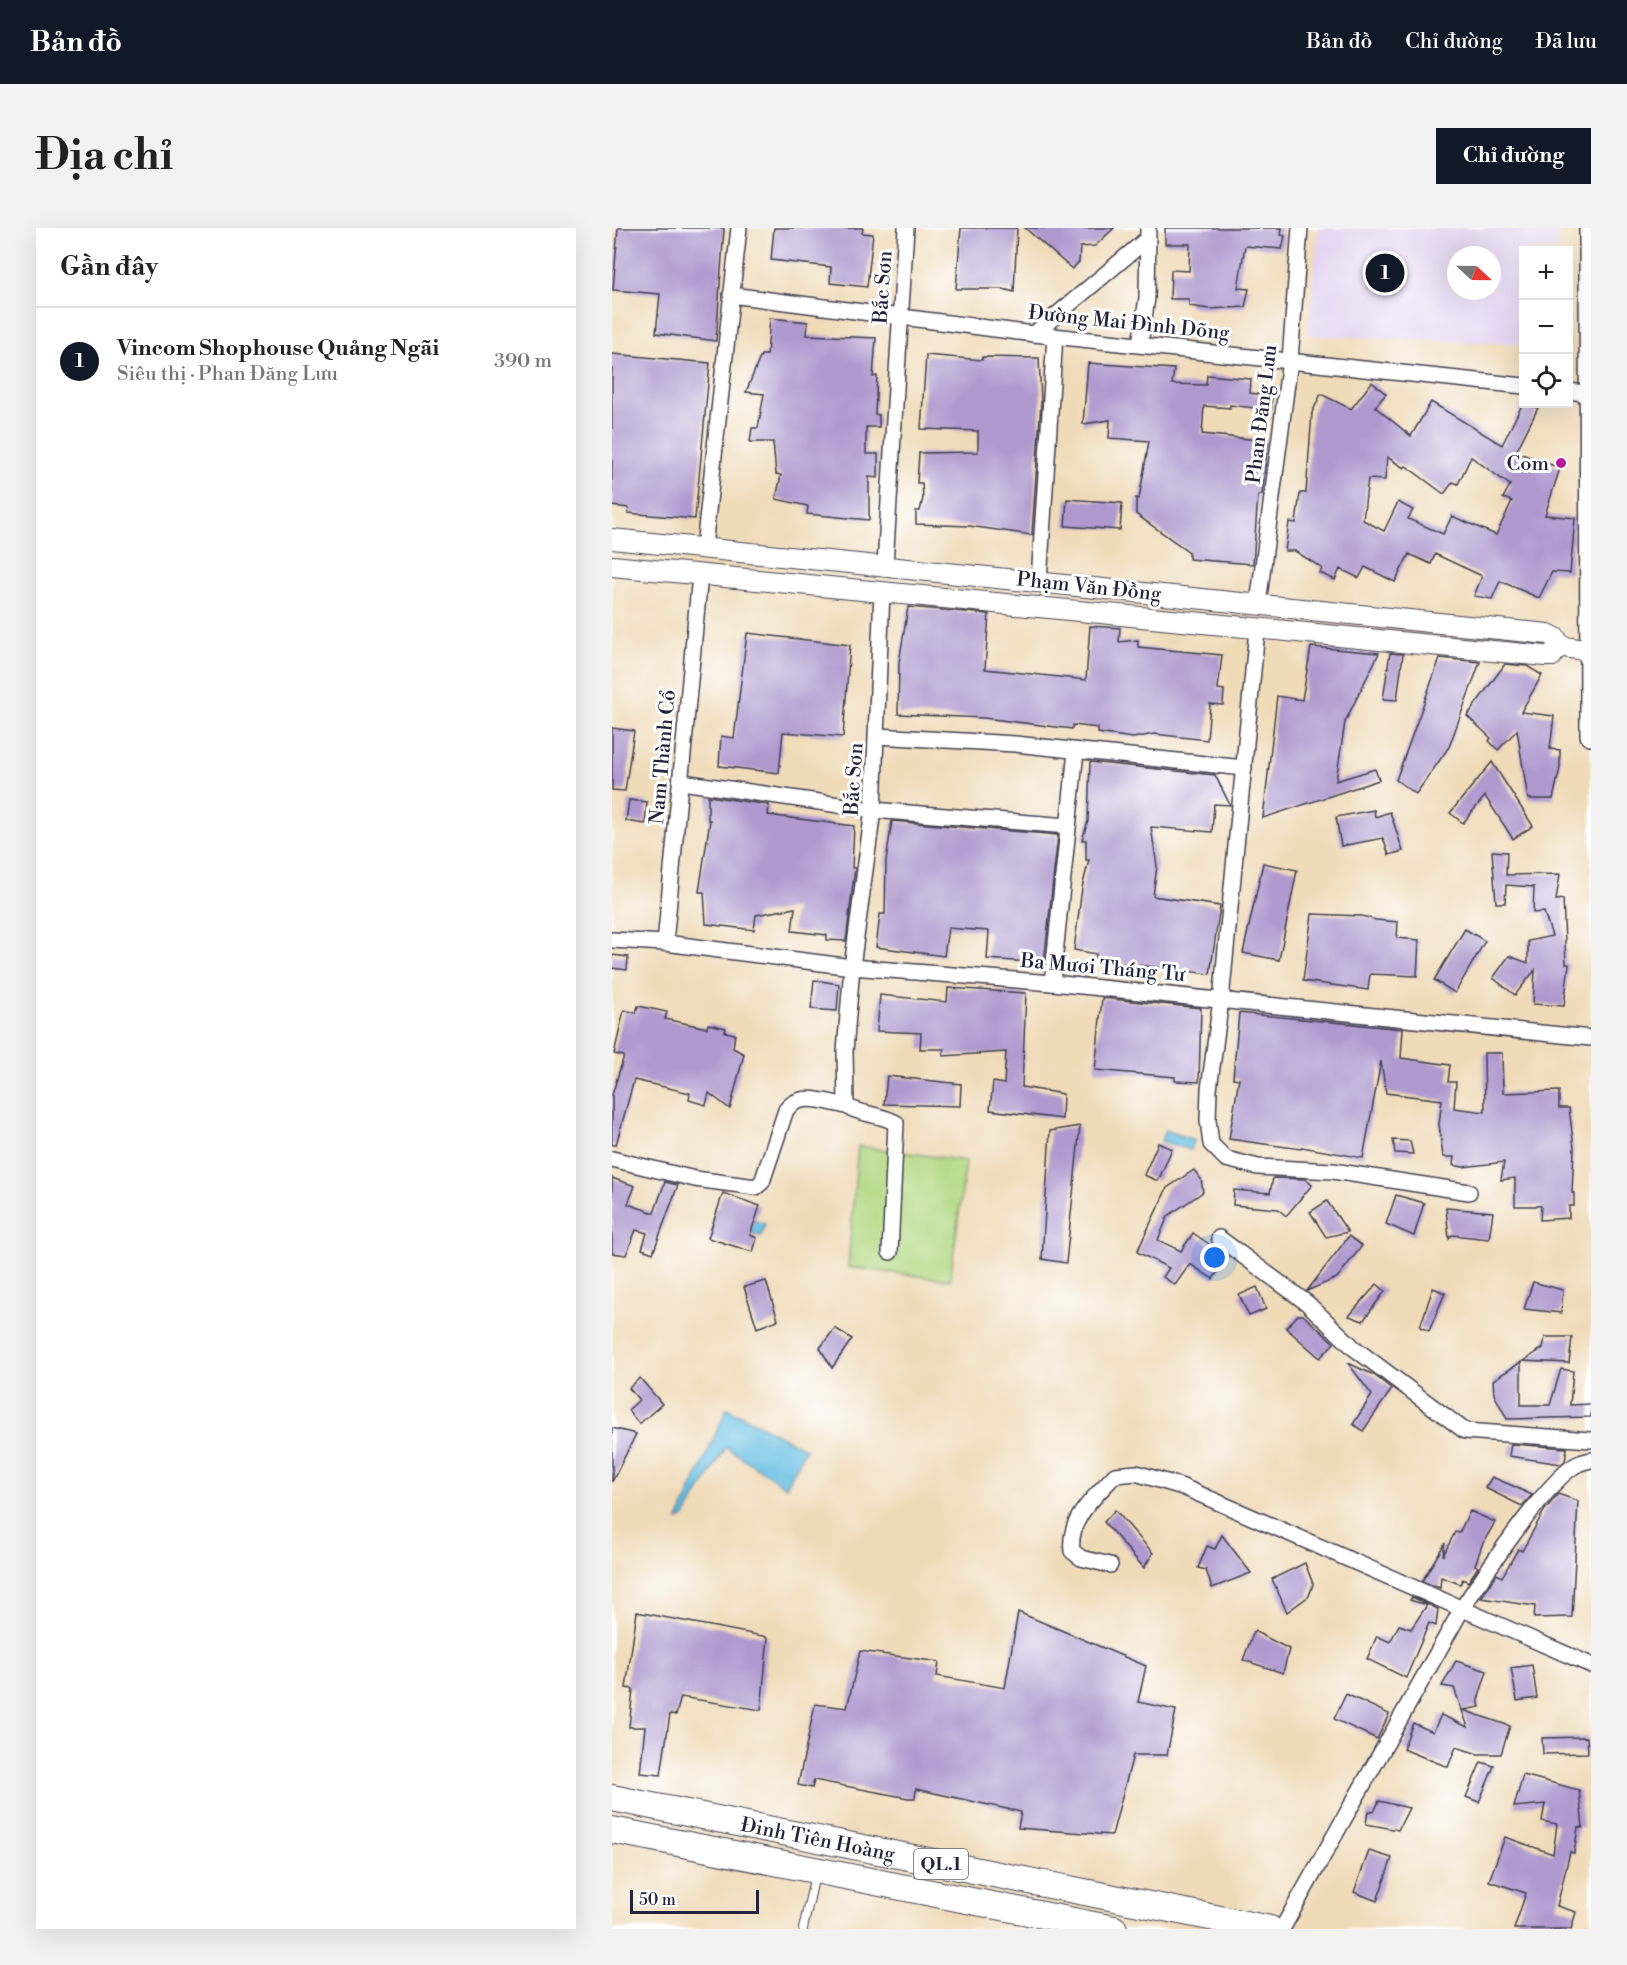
<!DOCTYPE html>
<html lang="vi">
<head>
<meta charset="utf-8">
<style>
  body { margin:0; font-family:"Libre Bodoni",serif; background:#f2f2f2; color:#222 }
  .controls { position:absolute; right:18px; top:18px; display:grid; overflow:hidden; border-radius:0px; box-shadow:0 6px 24px #0002 }
  .controls button { width:54px; height:54px; display:grid; place-items:center; padding:0; border:0; border-bottom:2px solid #e0e0e0; background:#fff; color:#222; font:30px sans-serif }
  .compass { position:absolute; left:835px; top:18px; width:54px; height:54px; border-radius:50%; background:#fff; box-shadow:0 6px 24px #0002; rotate:112deg }
  .scale { position:absolute; left:18px; bottom:15px; width:129px; box-sizing:border-box; padding-left:6px; border:3px solid #22223b; border-top:0; font-size:16px; line-height:21px; white-space:nowrap; color:#22223b; -webkit-text-stroke:4px #fff; paint-order:stroke }
  .you { position:absolute; left:603px; top:1030px; width:21px; height:21px; margin:-15px; border:4px solid #fff; border-radius:50%; background:#1a73e8; box-shadow:0 0 0 9px #1a73e833 }
  .badge { display:grid; place-items:center; width:39px; height:39px; border-radius:50%; background:#111827; color:#fff; font-size:20px; font-weight:700 }
  .pin { position:absolute; translate:-50% -50%; border:3px solid #fff; box-shadow:0 2px 6px #0006 }
  .list { margin:0; padding:0; list-style:none }
  h2 { display:flex; justify-content:space-between; align-items:center; height:78px; margin:0; padding:0 24px; font-size:26px }
  h2 small { font-size:20px; font-weight:400; color:#767676 }
  .list li { display:grid; grid-template-columns:39px 1fr auto; gap:18px; align-items:center; box-sizing:border-box; height:108px; padding:0 24px; border-top:2px solid #e0e0e0 }
  .list b { display:block; font-size:22px; white-space:nowrap }
  .list p { margin:0; font-size:20px; white-space:nowrap; color:#767676 }
  .list em { font-size:20px; font-style:normal; color:#767676 }
  .icon { flex:none; width:33px; height:33px; fill:none; stroke:currentColor; stroke-width:2; stroke-linecap:round; stroke-linejoin:round }
  .map { position:relative; flex:none; width:979px; height:1701px; overflow:hidden; border-radius:0px }
  header { display:flex; align-items:center; gap:36px; box-sizing:border-box; height:84px; padding:0 30px; background:#111827; color:#fff }
  header strong { font-size:28px }
  nav { display:flex; gap:33px; margin-inline-start:auto; font-size:21px }
  .intro { display:flex; align-items:center; justify-content:space-between; box-sizing:border-box; height:144px; padding:0 36px }
  h1 { margin:0; font-size:42px }
  .button { padding:15px 27px; border-radius:0px; background:#111827; color:#fff; font-size:21px; font-weight:700 }
  main { display:flex; gap:36px; padding:0 36px }
  aside { flex:1; background:#fff; border-radius:0px; box-shadow:0 6px 24px #0002 }
  .map>svg:first-child { display:block }
</style>
</head>
<body>
<header>
<strong>Bản đồ</strong>
<nav><a>Bản đồ</a><a>Chỉ đường</a><a>Đã lưu</a></nav>
</header>
<div class="intro"><h1>Địa chỉ</h1><a class="button">Chỉ đường</a></div>
<main>
<aside>
<h2>Gần đây<small></small></h2>
<ul class="list">
<li><span class="badge">1</span><div><b>Vincom Shophouse Quảng Ngãi</b><p>Siêu thị · Phan Đăng Lưu</p></div><em>390 m</em></li>
</ul>
</aside>
<div class="map">
<svg width="979" height="1701" viewBox="0 0 979 1701">
  <rect width="100%" height="100%" fill="#fff"/>
  <filter id="ink" filterUnits="userSpaceOnUse"><feTurbulence type="fractalNoise" baseFrequency=".0167" numOctaves="2"/><feDisplacementMap in="SourceGraphic" scale="12" xChannelSelector="R" yChannelSelector="G"/><feConvolveMatrix kernelMatrix="1 2 1 2 8 2 1 2 1" color-interpolation-filters="sRGB"/></filter>
  <filter id="wash" filterUnits="userSpaceOnUse"><feTurbulence type="fractalNoise" baseFrequency=".008" numOctaves="4" result="noise"/><feDisplacementMap in="SourceGraphic" scale="24" xChannelSelector="R" yChannelSelector="G"/><feGaussianBlur stdDeviation="1.35" result="paint"/><feColorMatrix in="noise" values="0 0 0 0 0 0 0 0 0 0 0 0 0 0 0 0 0 1.4 0 .05"/><feComposite in="paint" operator="in"/></filter>
  <g filter="url(#wash)">
    <rect width="100%" height="100%" fill="#f0dbb9"/>
    <path fill="#e4d3f1" fill-rule="evenodd" d="M706,0H946L945,22H912L911,116L696,107ZM844,27H880V63H844Z"/>
    <polygon fill="#b2d983" stroke="#6a7e5f" stroke-width="1.5" points="246,918 354,933 338,1052 236,1039"/>
    <g fill="#64bee2" stroke="#43708e" stroke-width="1.5">
      <polygon points="553,902 582,912 579,922 549,913"/>
      <polygon points="104,981 153,996 149,1008 101,993"/>
      <polygon points="115,1180 194,1221 174,1259 114,1219 72,1290 66,1292"/>
    </g>
    <g id="blocks">
      <g fill="#af99cf" fill-rule="evenodd">
        <polygon points="6,0 112,0 104,113 44,105 48,66 1,62"/>
        <polygon points="162,0 251,0 250,5 261,6 255,59 218,55 219,39 159,32"/>
        <polygon points="349,0 405,0 402,64 391,61 344,61"/>
        <polygon points="413,0 502,0 483,18 468,19 467,34 460,41"/>
        <polygon points="553,0 670,0 669,7 673,8 670,21 633,18 626,60 637,61 633,79 597,81 577,78 577,71 558,71 559,42 577,43 578,16 553,16"/>
        <polygon points="158,90 196,94 195,107 264,110 261,149 265,148 263,186 267,187 267,199 254,199 254,226 266,226 266,250 257,249 257,292 195,286 196,278 164,271 169,247 164,246 161,214 138,214 140,200 146,200 152,166 134,164 149,127 155,127"/>
        <polygon points="0,126 98,135 83,291 16,285 17,280 0,278"/>
        <polygon points="314,127 370,132 370,129 427,130 429,174 420,307 357,298 304,296 304,283 308,283 311,270 310,255 305,255 307,225 366,224 366,203 309,201"/>
        <polygon points="476,135 562,141 560,156 594,157 595,147 639,151 638,165 660,168 659,182 618,177 618,180 592,178 590,206 656,213 650,267 646,267 641,336 577,331 577,324 524,286 524,270 527,271 537,213 497,210 498,192 471,196"/>
        <path d="M760,154L774,166L763,179L799,208L819,174L890,217L912,173L926,180L904,224L948,240L933,287L963,290L958,345L940,344L927,370L888,353L880,371L862,368L870,348L823,326L819,336L797,326L783,354L753,339L747,350L728,341L723,352L708,345L710,340L683,323H673L677,294L684,295L688,265H694L700,185L709,166L739,181ZM775,229L792,240L794,238L832,266L841,254L846,256L859,229L898,257L891,270L900,273L884,307L840,288L831,306L796,291L801,282L786,274L772,303L751,292L756,251L773,252Z"/>
        <polygon points="455,271 510,275 508,302 453,298"/>
        <polygon points="296,379 377,386 373,441 474,452 478,398 508,400 507,414 526,412 526,419 610,427 606,461 612,462 611,477 598,476 595,512 542,506 521,510 486,505 486,500 461,497 460,501 372,490 286,486 287,435"/>
        <polygon points="135,405 238,417 231,509 171,504 167,545 107,538 109,508 122,510"/>
        <polygon points="699,419 767,425 733,494 724,553 763,541 767,552 651,590 665,468 690,472"/>
        <polygon points="778,425 791,426 785,472 771,471"/>
        <polygon points="828,430 868,434 837,519 804,566 784,552"/>
        <polygon points="893,436 915,438 930,447 909,484 942,488 938,521 948,522 948,540 941,571 916,571 905,502 886,522 877,513 879,510 855,488"/>
        <polygon points="0,500 22,503 13,563 0,562"/>
        <polygon points="478,534 603,547 618,577 602,576 600,604 539,599 545,638 541,668 608,678 598,746 484,732 484,726 462,722 470,660 477,632 474,632 474,612 470,612 476,593"/>
        <polygon points="880,534 921,598 901,611 873,568 851,595 838,585"/>
        <polygon points="96,568 157,577 156,587 242,598 240,640 243,640 234,713 215,712 215,707 180,703 183,680 144,687 142,702 94,696 92,664 87,664 98,592 96,592"/>
        <polygon points="17,572 35,574 33,596 14,593"/>
        <polygon points="762,582 763,589 778,584 791,623 777,627 771,610 729,618 724,589"/>
        <polygon points="280,593 446,607 432,735 375,731 377,703 336,700 332,728 264,719 268,686 273,686 274,633"/>
        <polygon points="880,623 895,624 894,647 948,646 944,672 951,671 954,736 957,736 952,778 921,776 923,742 903,767 881,750 897,728 916,735 916,713 940,708 932,684 921,685 922,659 894,657 893,675 884,675"/>
        <polygon points="651,635 685,642 667,732 631,725"/>
        <polygon points="700,686 750,688 764,692 786,694 785,710 807,712 805,748 758,746 756,762 691,753"/>
        <polygon points="853,701 873,713 843,765 822,752"/>
        <polygon points="0,727 16,729 15,742 0,740"/>
        <polygon points="202,752 227,756 225,783 199,781"/>
        <polygon points="336,760 414,765 410,859 451,866 450,891 378,882 381,854 392,856 394,824 331,828 332,821 308,821 309,805 265,803 268,767 335,774"/>
        <polygon points="490,770 589,780 587,854 563,853 563,849 483,842"/>
        <polygon points="26,778 55,784 53,791 95,800 96,796 114,800 113,804 123,806 121,820 132,826 118,881 97,865 94,877 77,872 78,865 22,852 4,917 0,917 0,867 12,828 2,826 12,782 24,785"/>
        <polygon points="627,785 791,801 789,830 838,837 836,854 844,854 842,880 873,884 872,825 890,825 891,865 947,863 947,880 957,880 962,920 960,965 962,965 962,978 957,978 957,990 928,992 929,978 903,978 903,950 889,952 892,934 851,939 841,937 842,929 831,929 827,896 830,872 774,865 769,833 751,930 690,919 689,921 617,911 627,851 621,850"/>
        <polygon points="275,848 349,856 348,878 272,876"/>
        <polygon points="468,898 454,1035 430,1031 438,903"/>
        <polygon points="781,912 798,913 801,926 783,925"/>
        <polygon points="546,915 560,921 546,953 532,947"/>
        <polygon points="582,942 589,951 591,964 556,988 546,1012 569,1023 581,1005 616,1029 601,1051 578,1036 563,1057 551,1049 557,1040 525,1024 555,960"/>
        <polygon points="0,950 23,958 16,976 42,985 53,954 66,957 41,1025 30,1021 35,1005 24,1002 14,1027 0,1025"/>
        <polygon points="661,950 693,951 700,957 674,988 666,981 621,977 622,962 658,965"/>
        <polygon points="111,965 148,978 138,1007 145,1010 141,1024 96,1010"/>
        <polygon points="784,967 812,975 802,1008 774,996"/>
        <polygon points="715,973 736,1004 714,1009 698,984"/>
        <polygon points="834,980 881,984 877,1011 840,1007 837,1011"/>
        <polygon points="737,1008 750,1018 725,1050 695,1063"/>
        <polygon points="154,1053 166,1092 145,1100 132,1059"/>
        <polygon points="921,1054 951,1062 949,1085 912,1081"/>
        <polygon points="765,1056 773,1063 751,1093 737,1088"/>
        <polygon points="645,1059 654,1081 637,1088 627,1067"/>
        <polygon points="821,1060 833,1065 817,1103 808,1099"/>
        <polygon points="686,1087 691,1087 722,1115 708,1130 674,1100"/>
        <polygon points="223,1100 240,1111 220,1140 208,1120"/>
        <polygon points="933,1109 960,1109 957,1135 911,1133 931,1120"/>
        <polygon points="909,1134 909,1177 938,1177 949,1141 961,1143 958,1177 979,1176 979,1189 895,1191 882,1166 881,1152"/>
        <polygon points="736,1135 762,1147 780,1161 751,1203 741,1196 760,1167"/>
        <polygon points="28,1150 50,1176 27,1196 16,1182 27,1172 17,1160"/>
        <polygon points="0,1200 24,1206 0,1254"/>
        <polygon points="899,1216 955,1220 953,1233 949,1236 897,1228"/>
        <polygon points="880,1249 901,1258 920,1267 910,1278 873,1260"/>
        <polygon points="946,1266 966,1273 960,1389 922,1390 923,1378 869,1370 885,1346 890,1349 906,1321 910,1323 932,1283"/>
        <polygon points="503,1282 541,1325 532,1340 492,1294"/>
        <polygon points="858,1283 883,1294 870,1317 863,1337 866,1339 856,1354 851,1351 848,1356 829,1349 828,1360 810,1353 833,1315 831,1328 843,1304 847,1305"/>
        <polygon points="610,1307 639,1345 600,1360 594,1342 586,1340 595,1318 603,1321"/>
        <polygon points="693,1335 701,1356 697,1368 675,1384 660,1351"/>
        <polygon points="800,1369 826,1381 824,1398 817,1395 794,1450 755,1431 765,1408 778,1414 787,1397 799,1401 815,1377 798,1372"/>
        <polygon points="25,1384 156,1409 149,1482 69,1469 64,1487 58,1486 49,1547 28,1545 33,1499 17,1499 21,1461 14,1460"/>
        <polygon points="406,1384 534,1438 526,1474 564,1482 555,1527 521,1527 500,1607 406,1600 409,1584 304,1561 303,1570 296,1570 202,1552 200,1560 186,1557 203,1476 235,1480 248,1423 327,1434 325,1448 393,1460"/>
        <polygon points="642,1403 677,1421 671,1445 631,1432"/>
        <polygon points="844,1433 875,1443 866,1472 868,1479 851,1482 898,1498 889,1526 866,1526 844,1519 836,1539 791,1521 801,1495 821,1504 829,1487 856,1499 842,1460 830,1458"/>
        <polygon points="920,1437 925,1470 905,1473 899,1440"/>
        <polygon points="734,1466 777,1486 765,1511 722,1491"/>
        <polygon points="975,1509 976,1525 931,1526 930,1510"/>
        <polygon points="869,1534 882,1538 867,1574 854,1569"/>
        <polygon points="911,1547 967,1562 971,1600 966,1599 962,1625 958,1624 945,1678 964,1684 959,1701 902,1701 914,1665 877,1653 893,1609 941,1626 945,1596 930,1593 933,1576 902,1579"/>
        <polygon points="767,1573 797,1580 786,1602 754,1596 756,1583 762,1584"/>
        <polygon points="757,1623 780,1630 765,1673 742,1664"/>
      </g>
    </g>
  </g>
  <g filter="url(#ink)">
    <use href="#blocks" fill-opacity="0" stroke="#413e4e" stroke-width="1.5"/>
    <g fill="none" stroke-linecap="round" stroke-linejoin="round">
      <g stroke="#413e4e" stroke-width="10">
        <polyline id="service" points="191,1701 203,1647"/>
      </g>
      <g stroke="#413e4e" stroke-width="18">
        <g id="minor">
          <polyline points="119,67 422,106 912,158"/>
          <polyline points="422,106 535,11"/>
          <polyline points="528,116 535,70 536,0"/>
          <polyline points="957,163 979,166"/>
          <polyline points="92,319 127,0"/>
          <polyline points="273,337 294,0"/>
          <polyline points="427,353 443,108"/>
          <path d="M270,364L261,582L240,739L233,823L234,878C250,887 269,886 284,895L278,1024"/>
          <polyline points="646,376 678,132 688,0"/>
          <polyline points="645,402 609,772 597,861 596,892 599,916 614,931 646,939 721,943 857,964"/>
          <polyline points="265,508 403,516 632,540"/>
          <polyline points="70,554 261,582 456,598"/>
          <polyline points="0,712 53,715 240,739 440,755 979,810"/>
          <polyline points="53,715 88,347"/>
          <polyline points="440,755 464,523"/>
          <path d="M0,931L83,951L144,959L150,954L174,882C188,863 214,874 234,878"/>
          <polyline points="607,1010 695,1075 742,1120 853,1203 979,1212"/>
          <path d="M498,1337L469,1330L460,1323C456,1290 482,1270 503,1247L524,1245L571,1259L979,1437"/>
          <path d="M670,1701L851,1379C870,1350 938,1248 966,1236C970,1234 975,1233 979,1232"/>
        </g>
      </g>
      <g stroke="#413e4e" stroke-width="22">
        <g id="tertiary">
          <polyline points="0,311 936,406 944,410 946,418 940,428 933,428 0,338"/>
          <polyline points="946,418 979,423"/>
        </g>
      </g>
      <g stroke="#413e4e" stroke-width="24">
        <polyline id="secondary" points="978,0 979,507"/>
      </g>
      <g stroke="#413e4e" stroke-width="28">
        <g id="trunk">
          <path id="s1" d="M0,1570L658,1701"/>
          <polyline points="0,1602 502,1701"/>
        </g>
      </g>
      <use href="#service" stroke="#fff" stroke-width="8"/>
      <use href="#minor" stroke="#fff" stroke-width="15"/>
      <use href="#tertiary" stroke="#fff" stroke-width="20"/>
      <use href="#secondary" stroke="#fff" stroke-width="21"/>
      <use href="#trunk" stroke="#fff" stroke-width="26"/>
    </g>
  </g>
  <circle fill="#b5179e" stroke="#fff" stroke-width="2" cx="949" cy="235" r="6"/>
  <g text-anchor="middle" stroke-width="6" stroke-linejoin="round" paint-order="stroke">
    <rect fill="#fff" stroke="#646476" stroke-width="1.5" x="302" y="1621" width="54" height="30" rx="4.5"/>
    <g font-size="18" font-weight="bold" fill="#22223b">
      <text x="329" y="1642">QL.1</text>
    </g>
    <g font-size="20" fill="#22223b" stroke="#fff">
      <text transform="translate(270 59) rotate(-86)" y="7">Bắc Sơn</text>
      <text transform="translate(517 94) rotate(6)" y="7">Đường Mai Đình Dõng</text>
      <text transform="translate(649 186) rotate(-83)" y="7">Phan Đăng Lưu</text>
      <text transform="translate(477 358) rotate(6)" y="7">Phạm Văn Đồng</text>
      <text transform="translate(50 529) rotate(-85)" y="7">Nam Thành Cổ</text>
      <text transform="translate(241 551) rotate(-86)" y="7">Bắc Sơn</text>
      <text transform="translate(491 739) rotate(5)" y="7">Ba Mươi Tháng Tư</text>
      <text dy="7" stroke="none"><textPath href="#s1" startOffset="210">Đinh Tiên Hoàng</textPath></text>
    </g>
    <g font-size="20" fill="#22223b" stroke="#fff" text-anchor="end">
      <text x="937" y="242">Com</text>
    </g>
  </g>
</svg>
<div class="controls">
<button>+</button>
<button>−</button>
<button><svg class="icon" aria-label="locate" viewBox="0 0 24 24"><circle cx="12" cy="12" r="6"/><path d="M12 2v4M12 18v4M2 12h4M18 12h4"/></svg></button>
</div>
<svg class="compass" viewBox="-18 -18 36 36"><path d="M0-13l5 13h-10z" fill="#e53935"/><path d="M0 13l5-13h-10z" fill="#767676"/></svg>
<div class="scale">50 m</div>
<div class="you"></div>
<div class="pin badge" style="left:773px;top:45px">1</div>
</div>
</main>
</body>
</html>
